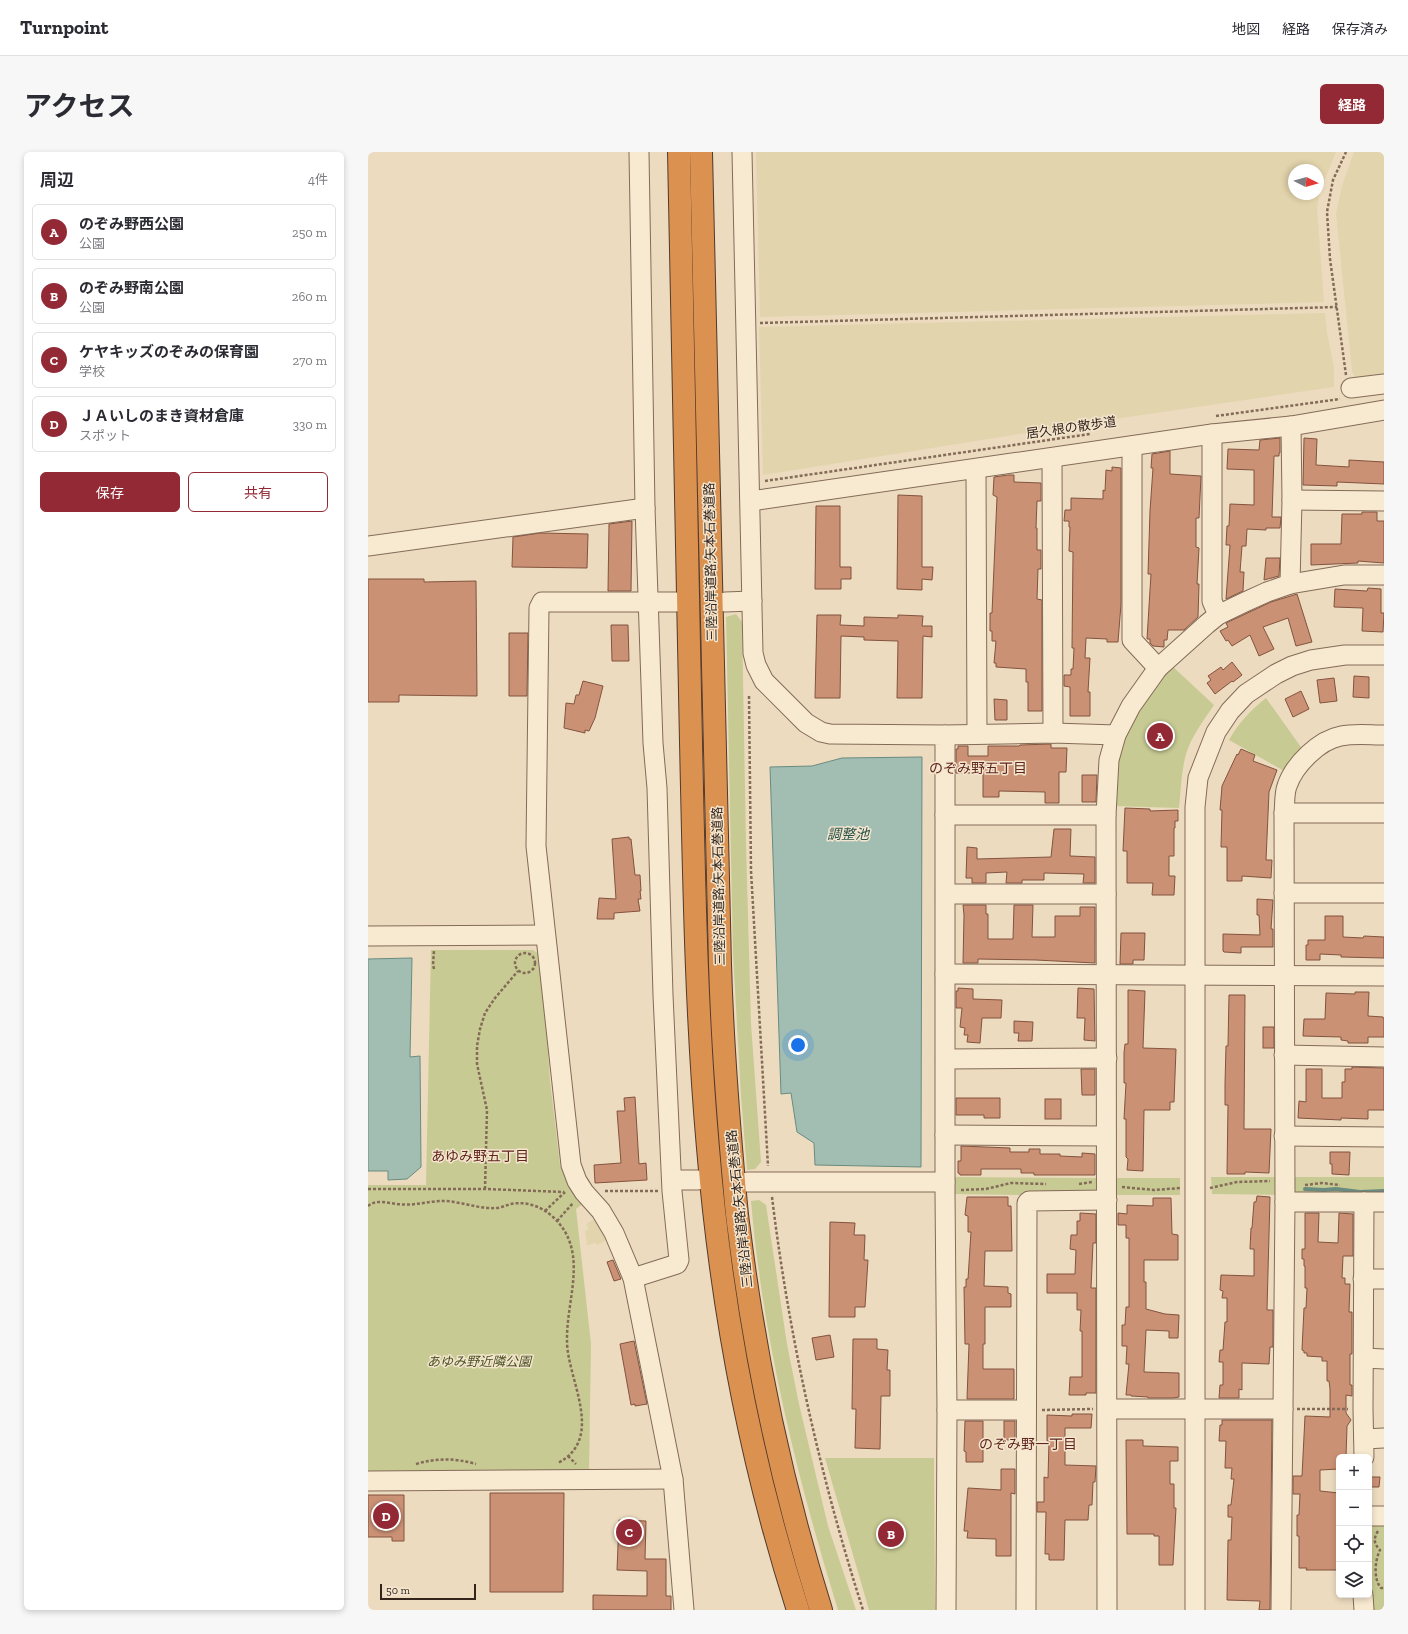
<!DOCTYPE html>
<html lang="ja">
<head>
<meta charset="utf-8">
<style>
  body { margin:0; font-family:"Zilla Slab","Noto Sans JP",serif; background:#f7f7f7; color:#2b2b33 }
  .controls { position:absolute; right:12px; bottom:12px; display:grid; overflow:hidden; border-radius:6px; box-shadow:0 2px 6px #0003 }
  .controls button { width:36px; height:36px; display:grid; place-items:center; padding:0; border:0; border-bottom:1px solid #e1e1e2; background:#fff; color:#2b2b33; font:20px sans-serif }
  .compass { position:absolute; left:920px; top:12px; width:36px; height:36px; border-radius:50%; background:#fff; box-shadow:0 2px 6px #0003; rotate:95deg }
  .scale { position:absolute; left:12px; bottom:10px; width:96px; box-sizing:border-box; padding-left:4px; border:2px solid #34251c; border-top:0; font-size:11px; line-height:14px; white-space:nowrap; color:#34251c; -webkit-text-stroke:3px #f4e6ce; paint-order:stroke }
  .you { position:absolute; left:430px; top:893px; width:14px; height:14px; margin:-10px; border:3px solid #fff; border-radius:50%; background:#1a73e8; box-shadow:0 0 0 6px #1a73e833 }
  .badge { display:grid; place-items:center; width:26px; height:26px; border-radius:50%; background:#922934; color:#fff; font-size:13px; font-weight:700 }
  .pin { position:absolute; translate:-50% -50%; border:2px solid #fff; box-shadow:0 1px 4px #0006 }
  .list { margin:0; padding:0; list-style:none }
  h2 { display:flex; justify-content:space-between; align-items:center; height:52px; margin:0; padding:0 16px; font-size:17px }
  h2 small { font-size:13px; font-weight:400; color:#7c7c81 }
  .list li { display:grid; grid-template-columns:26px 1fr auto; gap:12px; align-items:center; box-sizing:border-box; height:56px; margin:0 8px 8px; padding:0 8px; border:1px solid #e1e1e2; border-radius:6px }
  .list b { display:block; font-size:15px; white-space:nowrap }
  .list p { margin:0; font-size:13px; white-space:nowrap; color:#7c7c81 }
  .list em { font-size:13px; font-style:normal; color:#7c7c81 }
  .actions { display:flex; gap:8px; padding:12px 16px }
  .actions a { flex:1; padding:9px 0; border:1px solid #922934; border-radius:6px; text-align:center; font-size:14px; color:#922934 }
  .actions .main { background:#922934; color:#fff }
  .icon { flex:none; width:22px; height:22px; fill:none; stroke:currentColor; stroke-width:2; stroke-linecap:round; stroke-linejoin:round }
  .map { position:relative; flex:none; width:1016px; height:1458px; overflow:hidden; border-radius:6px }
  header { display:flex; align-items:center; gap:24px; box-sizing:border-box; height:56px; padding:0 20px; background:#fff; border-bottom:1px solid #e1e1e2 }
  header strong { font-size:19px }
  nav { display:flex; gap:22px; margin-inline-start:auto; font-size:14px }
  .intro { display:flex; align-items:center; justify-content:space-between; box-sizing:border-box; height:96px; padding:0 24px }
  h1 { margin:0; font-size:28px }
  .button { padding:10px 18px; border-radius:6px; background:#922934; color:#fff; font-size:14px; font-weight:700 }
  main { display:flex; gap:24px; padding:0 24px }
  aside { flex:1; background:#fff; border-radius:6px; box-shadow:0 2px 6px #0003 }
  .map>svg:first-child { display:block }
</style>
</head>
<body>
<header>
<strong>Turnpoint</strong>
<nav><a>地図</a><a>経路</a><a>保存済み</a></nav>
</header>
<div class="intro"><h1>アクセス</h1><a class="button">経路</a></div>
<main>
<aside>
<h2>周辺<small>4件</small></h2>
<ul class="list">
<li><span class="badge">A</span><div><b>のぞみ野西公園</b><p>公園</p></div><em>250 m</em></li>
<li><span class="badge">B</span><div><b>のぞみ野南公園</b><p>公園</p></div><em>260 m</em></li>
<li><span class="badge">C</span><div><b>ケヤキッズのぞみの保育園</b><p>学校</p></div><em>270 m</em></li>
<li><span class="badge">D</span><div><b>ＪＡいしのまき資材倉庫</b><p>スポット</p></div><em>330 m</em></li>
</ul>
<div class="actions"><a class="main">保存</a><a>共有</a></div>
</aside>
<div class="map">
<svg width="1016" height="1458" viewBox="0 0 1016 1458">
  <rect width="100%" height="100%" fill="#ecdbbf"/>
  <g fill="#e2d4ac" fill-rule="evenodd">
    <path d="M388,0H968L952,39L949,55L956,150L392,165ZM926,18H950V42H926Z"/>
    <polygon points="986,0 1016,0 1016,225 989,229 984,219 968,61 974,34"/>
    <polygon points="957,161 959,181 966,215 966,235 733,269 395,323 391,175"/>
    <polygon points="230,1065 241,1087 229,1093 228,1091 219,1093 217,1079 221,1077 218,1072"/>
  </g>
  <g fill="#c8ca93">
    <polygon points="368,462 374,470 378,691 383,872 393,1010 387,1017 379,1018 373,944 365,801 358,465"/>
    <path d="M803,513L846,553C836,568 823,585 818,602C813,620 813,638 811,656L745,654L747,613L763,567Z"/>
    <path d="M898,546L935,598L918,620L861,588C871,570 882,559 898,546Z"/>
    <polygon points="63,798 165,798 174,804 182,929 192,1013 198,1026 216,1051 208,1057 223,1192 221,1321 0,1324 0,1033 58,1033"/>
    <polygon points="584,1025 732,1026 728,1044 584,1042"/>
    <polygon points="843,1025 1016,1025 1016,1044 844,1042"/>
    <rect x="746" y="1026" width="66" height="17"/>
    <path d="M391,1048L398,1053L419,1192L431,1252L460,1374L488,1458H470C429,1325 395,1188 383,1049Z"/>
    <polygon points="457,1306 566,1306 567,1458 501,1458"/>
    <polygon points="1009,1369 1016,1369 1016,1458 1002,1458 1001,1377"/>
  </g>
  <g fill="#a2beb3" stroke="#6a8b80">
    <polygon points="554,605 553,1015 447,1013 446,991 429,980 423,941 413,942 402,615 444,614 474,606"/>
    <polygon points="44,806 42,905 52,904 53,1015 39,1027 20,1028 20,1019 0,1019 0,807"/>
  </g>
  <g fill="none" stroke-linecap="round" stroke-linejoin="round">
    <polyline stroke="#6a8b80" stroke-width="4" points="937,1037 956,1038 968,1037 992,1040 1016,1039"/>
  </g>
  <g fill="#ca9175" stroke="#83533e">
    <polygon points="912,286 912,301 911,301 911,304 906,304 904,365 913,365 912,376 898,376 898,378 879,377 878,394 874,394 872,420 876,420 875,439 858,447 862,393 858,393 859,374 861,374 862,352 886,353 886,318 859,317 860,297 891,298 892,288"/>
    <polygon points="936,286 949,287 948,313 981,315 981,308 1016,310 1016,332 969,330 969,334 935,333"/>
    <polygon points="802,299 802,322 833,324 831,366 828,366 828,395 831,396 829,432 831,432 830,465 816,478 800,478 799,488 796,488 796,495 785,494 782,491 782,487 779,487 783,422 780,422 782,359 785,316 783,316 784,302"/>
    <polygon points="744,315 753,316 753,452 750,490 739,490 739,487 718,486 717,506 722,506 720,540 722,540 722,564 702,564 702,535 696,534 696,523 703,523 703,517 705,517 706,496 704,496 705,400 701,399 702,375 701,375 701,369 696,369 697,358 703,358 703,346 735,347 735,338 737,339 738,318 744,319"/>
    <polygon points="640,323 646,323 646,330 673,331 673,349 669,349 668,376 669,376 669,398 673,398 673,417 670,417 669,447 674,448 674,559 660,559 660,530 658,530 658,517 628,515 628,511 626,511 628,489 624,489 624,479 622,479 622,461 624,461 629,345 625,343 626,325"/>
    <polygon points="530,343 554,344 554,415 565,415 564,428 554,427 554,438 529,437"/>
    <polygon points="448,354 472,354 472,415 483,415 483,427 473,427 473,437 447,437"/>
    <polygon points="994,360 1009,360 1009,369 1016,369 1016,411 990,409 990,411 943,413 943,392 973,392 974,362 994,362"/>
    <polygon points="264,369 263,439 240,439 241,372"/>
    <polygon points="172,381 220,382 219,416 144,415 145,385"/>
    <polygon points="898,406 912,406 911,424 896,428"/>
    <polygon points="0,427 56,427 56,430 108,429 109,544 31,543 31,550 0,550"/>
    <polygon points="1000,436 1013,437 1013,461 1016,461 1015,480 994,479 995,456 966,455 967,437 999,439"/>
    <polygon points="929,442 944,490 928,494 920,466 895,475 906,497 891,504 882,483 864,494 860,488 858,489 852,479 860,475 858,471 903,450"/>
    <polygon points="449,463 473,463 472,473 496,474 496,465 530,466 530,463 555,464 554,474 564,474 564,485 555,484 554,546 529,546 530,489 496,488 496,485 473,484 472,546 447,546"/>
    <polygon points="243,473 260,473 261,509 244,509"/>
    <polygon points="141,481 160,481 159,544 141,544"/>
    <polygon points="864,510 874,523 865,530 864,529 847,542 839,531 843,528 840,524 853,515 855,518"/>
    <polygon points="986,524 1001,525 1001,546 985,545"/>
    <polygon points="966,526 969,549 952,551 949,528"/>
    <polygon points="215,529 235,534 227,566 221,579 217,578 217,581 196,576 198,551 206,552 208,543 211,543"/>
    <polygon points="933,539 941,557 925,565 917,547"/>
    <polygon points="626,547 639,548 639,568 627,568"/>
    <polygon points="683,592 683,596 699,596 698,620 691,620 691,651 677,651 677,640 631,639 631,645 615,645 615,621 588,621 588,597 590,597 590,594 600,594 600,604 620,604 620,594 651,594 652,593"/>
    <polygon points="873,597 887,603 885,609 909,618 901,640 898,708 904,708 903,726 874,724 874,729 859,729 859,695 853,695 854,658 852,658 854,634 869,602 870,603"/>
    <polygon points="714,623 729,623 728,650 714,650"/>
    <polygon points="757,656 782,657 782,659 810,658 810,669 807,669 807,676 806,676 806,704 801,704 801,724 807,724 806,743 784,743 785,731 759,731 759,699 755,699"/>
    <polygon points="686,677 703,677 702,704 727,705 727,731 715,731 716,722 676,721 676,728 654,728 654,731 638,731 639,720 618,721 618,731 604,731 604,726 598,726 599,695 609,696 609,707 683,705"/>
    <polygon points="261,685 261,687 263,687 267,723 272,723 273,739 272,739 273,747 270,747 272,759 246,761 246,767 229,767 231,746 248,747 244,687"/>
    <polygon points="889,747 905,748 903,777 905,777 905,795 873,795 873,801 856,800 855,799 855,782 892,783 891,763 889,763"/>
    <polygon points="595,753 618,753 618,762 620,762 620,787 645,787 646,753 665,753 664,785 687,785 687,764 712,764 712,755 727,755 727,811 668,808 610,807 610,811 595,811 596,763"/>
    <polygon points="957,764 975,764 975,785 995,786 996,784 1016,785 1016,806 973,805 973,803 952,802 952,808 938,808 938,793 940,793 940,788 957,788"/>
    <polygon points="753,781 777,781 776,808 765,808 765,812 752,812"/>
    <polygon points="590,836 605,837 605,847 634,848 633,866 614,866 612,891 599,890 600,883 596,883 597,876 592,875 594,856 588,856 588,839 590,839"/>
    <polygon points="710,836 726,837 727,889 716,888 717,866 709,866"/>
    <polygon points="760,838 777,839 775,896 808,897 806,950 802,950 802,958 776,958 775,1019 759,1018 760,1007 758,1005 758,967 756,967 758,931 756,931 756,901 757,892 760,892"/>
    <polygon points="987,840 1001,840 1000,864 1015,865 1016,867 1016,885 1000,885 1000,891 980,891 980,889 973,888 973,885 935,884 936,867 957,867 958,841 987,842"/>
    <polygon points="861,843 877,843 876,977 903,977 901,1021 877,1020 877,1022 859,1022 860,953 857,953 857,932 858,894 860,894"/>
    <polygon points="646,869 665,870 664,889 650,889 651,881 646,881"/>
    <rect x="895" y="875" width="11" height="21"/>
    <polygon points="984,915 1016,916 1016,958 1000,958 1000,967 973,966 973,968 930,966 931,949 938,950 938,917 954,917 954,946 974,946 974,930 977,930 977,917 984,917"/>
    <polygon points="713,917 727,917 727,943 714,943"/>
    <polygon points="267,945 271,1012 278,1011 279,1028 227,1031 226,1013 253,1011 249,959 257,959 256,946"/>
    <polygon points="588,946 632,946 632,966 616,966 616,963 588,963"/>
    <rect x="677" y="947" width="16" height="20"/>
    <polygon points="593,994 642,996 642,1000 661,1000 661,997 672,997 672,1002 692,1002 692,1004 714,1005 714,1001 727,1002 727,1023 666,1023 666,1021 653,1021 653,1017 613,1017 613,1023 592,1023 592,1022 590,1021 590,1009 593,1009"/>
    <polygon points="962,1000 982,1000 981,1023 964,1022 964,1012 962,1012"/>
    <polygon points="889,1044 902,1045 899,1158 905,1158 905,1195 902,1195 901,1212 874,1211 874,1238 871,1237 871,1246 851,1246 852,1233 855,1233 855,1210 851,1210 852,1198 855,1198 857,1170 859,1170 859,1146 854,1146 855,1139 852,1138 853,1123 886,1124 886,1097 882,1097 883,1076 884,1076 886,1050 888,1050"/>
    <polygon points="599,1045 640,1045 640,1054 643,1054 644,1099 617,1099 616,1134 640,1135 640,1141 643,1142 643,1155 617,1155 617,1192 615,1192 615,1217 646,1217 646,1247 599,1247 601,1192 597,1192 596,1135 598,1135 598,1127 600,1127 603,1080 600,1080 600,1064 597,1063"/>
    <polygon points="785,1046 803,1046 804,1082 810,1083 810,1108 776,1108 776,1130 778,1130 778,1157 797,1162 811,1163 810,1186 801,1186 801,1179 778,1178 776,1220 811,1221 811,1245 805,1246 780,1246 780,1245 763,1244 763,1243 758,1243 761,1212 758,1212 759,1194 754,1194 754,1173 757,1173 758,1155 761,1155 761,1086 758,1086 758,1073 750,1073 750,1061 759,1062 759,1053 785,1054"/>
    <polygon points="712,1061 728,1062 728,1091 725,1091 723,1136 728,1136 728,1241 718,1241 718,1243 701,1243 702,1225 714,1225 714,1179 712,1179 713,1158 709,1158 709,1141 679,1141 679,1122 707,1122 708,1098 702,1097 703,1083 709,1083 709,1069 712,1069"/>
    <polygon points="937,1061 951,1061 950,1090 970,1091 971,1061 985,1062 985,1104 975,1104 974,1126 977,1126 977,1132 982,1132 981,1160 984,1160 984,1202 982,1202 982,1233 984,1233 984,1244 978,1243 978,1261 983,1268 979,1274 978,1305 971,1305 971,1317 952,1318 952,1339 971,1341 971,1418 938,1418 939,1416 931,1416 931,1384 929,1384 929,1363 931,1363 932,1342 925,1342 925,1324 934,1324 937,1264 962,1265 962,1237 961,1229 959,1229 959,1209 954,1209 954,1205 939,1204 939,1201 936,1201 936,1199 934,1198 936,1156 938,1156 939,1136 937,1136 937,1114 936,1114 936,1107 934,1107 934,1097 937,1097"/>
    <polygon points="462,1070 487,1071 486,1083 497,1083 496,1108 500,1108 497,1155 487,1155 487,1165 461,1165"/>
    <polygon points="245,1108 253,1127 246,1129 239,1110"/>
    <polygon points="462,1183 466,1205 448,1208 444,1186"/>
    <polygon points="485,1187 509,1187 509,1197 520,1198 519,1218 522,1218 522,1244 513,1244 512,1297 487,1296 488,1257 484,1257"/>
    <polygon points="266,1189 279,1252 267,1254 267,1252 263,1253 252,1192"/>
    <polygon points="704,1262 724,1262 723,1276 697,1276 697,1313 728,1314 727,1330 725,1330 724,1353 721,1353 720,1368 697,1368 696,1408 681,1408 681,1402 677,1402 678,1360 669,1360 669,1350 676,1350 676,1325 680,1326 681,1289 679,1289 679,1263 704,1264"/>
    <polygon points="854,1268 904,1268 902,1458 891,1458 892,1449 859,1448 860,1388 863,1388 864,1365 860,1365 860,1353 863,1353 866,1327 863,1327 864,1316 857,1316 858,1289 851,1289 852,1273 854,1273"/>
    <polygon points="597,1269 615,1269 615,1310 598,1310 598,1300 596,1299"/>
    <rect x="636" y="1269" width="11" height="19"/>
    <polygon points="758,1288 775,1288 775,1294 810,1295 810,1309 802,1309 802,1332 806,1332 806,1356 808,1356 805,1413 791,1413 791,1384 786,1384 786,1382 759,1382"/>
    <polygon points="633,1317 647,1317 647,1342 643,1341 643,1404 628,1404 628,1387 599,1386 600,1379 596,1379 600,1336 633,1338"/>
    <polygon points="1002,1325 1012,1325 1011,1335 1001,1335"/>
    <polygon points="122,1341 196,1341 195,1440 122,1440"/>
    <polygon points="0,1343 36,1343 36,1389 24,1389 24,1385 0,1385"/>
    <polygon points="251,1368 278,1369 277,1407 298,1407 298,1444 303,1444 303,1458 225,1458 225,1443 279,1444 279,1419 249,1418"/>
  </g>
  <g fill="none" stroke-linecap="round" stroke-linejoin="round">
    <g stroke="#846b58" stroke-width="21">
      <g id="minor">
        <polyline points="374,0 385,501 388,513 396,529 438,571 453,580 462,582 577,583 577,1040 579,1258 578,1458"/>
        <polyline points="983,236 1016,232"/>
        <polyline points="844,282 844,449 850,463"/>
        <polyline points="764,294 764,488 790,516"/>
        <polyline points="684,306 685,581"/>
        <polyline points="608,317 609,582"/>
        <polyline points="924,348 1016,349"/>
        <polyline points="383,349 844,282 923,274 1016,258"/>
        <polyline points="0,394 277,356"/>
        <polyline points="922,432 924,348 923,274"/>
        <polyline points="308,450 174,450 171,456 168,694 203,1013 209,1029 216,1040 233,1059 246,1081 265,1126 305,1327 316,1458"/>
        <polyline points="357,450 384,449"/>
        <polyline points="577,583 685,581 748,583"/>
        <polyline points="916,661 1016,661"/>
        <polyline points="577,663 738,663"/>
        <polyline points="916,741 1016,741"/>
        <polyline points="578,742 738,742"/>
        <polyline points="0,784 177,783"/>
        <polyline points="577,822 1016,824"/>
        <polyline points="916,903 1016,905"/>
        <polyline points="578,907 739,906"/>
        <polyline points="577,983 738,984"/>
        <polyline points="916,984 1016,985"/>
        <polyline points="305,1028 330,1028"/>
        <polyline points="379,1030 577,1030"/>
        <polyline points="917,1050 1016,1050"/>
        <polyline points="996,1050 995,1257 996,1305"/>
        <polyline points="265,1126 309,1112 311,1108 304,1039 295,843 289,636 285,591 277,356 271,0"/>
        <polyline points="995,1127 1016,1127"/>
        <polyline points="996,1206 1016,1207"/>
        <polyline points="740,1257 915,1257"/>
        <polyline points="579,1258 657,1258"/>
        <polyline points="996,1287 1016,1286"/>
        <polyline points="0,1329 305,1327"/>
        <polyline points="1001,1364 1016,1364"/>
        <polyline points="995,1443 996,1458"/>
        <polyline points="658,1458 659,1051 661,1049 739,1048"/>
        <polyline points="739,1458 738,663 741,608 748,583 763,554 790,516 839,472 850,463 877,450 899,440 922,432 976,423 1016,423"/>
        <polyline points="827,1458 827,655 830,626 848,580 862,559 878,542 908,522 924,514 943,508 977,503 1016,503"/>
        <path d="M913,1458L917,1050L916,661C917,653 916,642 919,634C926,613 951,588 973,584C987,581 1002,583 1016,583"/>
      </g>
    </g>
    <g stroke="#523a2c" stroke-width="24">
      <g id="highway">
        <path d="M311,0C315,197 319,393 323,590C326,725 328,861 340,996C353,1152 382,1309 430,1458"/>
        <path d="M333,0L352,812C354,881 359,950 365,1019C367,1039 368,1059 371,1078C387,1207 414,1334 453,1458"/>
      </g>
    </g>
    <g stroke="#846b58" stroke-width="2.5" stroke-dasharray="3 2" stroke-linecap="butt">
      <polyline points="392,171 969,155"/>
      <polyline points="978,223 962,107 959,60 965,28 978,0"/>
      <polyline points="848,264 972,247"/>
      <polyline points="397,329 722,282"/>
      <polyline points="381,544 383,719 400,1014"/>
      <circle cx="157" cy="811" r="10"/>
      <polyline points="66,817 65,813 66,798"/>
      <polyline points="711,1032 724,1030"/>
      <polyline points="937,1033 954,1031 972,1033"/>
      <polyline points="754,1035 786,1038 813,1036"/>
      <polyline points="842,1036 869,1030 902,1029"/>
      <polyline points="0,1037 117,1037 196,1040"/>
      <polyline points="117,1037 119,958 109,912 109,894 112,877 117,861 127,846 150,819"/>
      <polyline points="593,1038 618,1037 643,1031 678,1032"/>
      <polyline points="237,1039 290,1039"/>
      <path d="M404,1045C421,1185 452,1324 495,1458"/>
      <path d="M0,1054C8,1047 19,1051 29,1052C50,1055 65,1046 86,1050C100,1052 114,1057 128,1056C133,1056 138,1053 143,1052C158,1049 173,1054 185,1065C222,1099 198,1147 199,1189C199,1227 238,1286 190,1311"/>
      <polyline points="177,1059 197,1040"/>
      <polyline points="189,1069 205,1051"/>
      <polyline points="929,1257 980,1257"/>
      <polyline points="674,1258 725,1257"/>
      <polyline points="200,1304 208,1312"/>
      <path d="M48,1312C68,1306 87,1306 108,1312"/>
      <path d="M1010,1379C1005,1387 1006,1392 1012,1398C1007,1408 1005,1427 1013,1436H1016"/>
    </g>
    <use href="#minor" stroke="#f8e9d1" stroke-width="19"/>
    <use href="#highway" stroke="#db9150" stroke-width="22"/>
  </g>
  <g text-anchor="middle" stroke-width="3" stroke-linejoin="round" paint-order="stroke">
    <g font-size="13" fill="#34251c" stroke="#f4e6ce">
      <text transform="translate(703 275) rotate(-8)" y="5">居久根の散歩道</text>
      <text transform="translate(342 410) rotate(-91)" y="5">三陸沿岸道路;矢本石巻道路</text>
      <text transform="translate(350 734) rotate(-91)" y="5">三陸沿岸道路;矢本石巻道路</text>
      <text transform="translate(371 1057) rotate(-96)" y="5">三陸沿岸道路;矢本石巻道路</text>
    </g>
    <g font-size="13" font-style="italic" fill="#495023" stroke="#f4e6ce">
      <text x="111" y="1214">あゆみ野近隣公園</text>
    </g>
    <g font-size="14" fill="#60251d" stroke="#f4e6ce">
      <text x="610" y="621">のぞみ野五丁目</text>
      <text x="112" y="1009">あゆみ野五丁目</text>
      <text x="660" y="1297">のぞみ野一丁目</text>
    </g>
    <g font-size="14" font-style="italic" fill="#2b544d" stroke="#f4e6ce">
      <text x="480" y="687">調整池</text>
    </g>
  </g>
</svg>
<div class="controls">
<button>+</button>
<button>−</button>
<button><svg class="icon" aria-label="locate" viewBox="0 0 24 24"><circle cx="12" cy="12" r="6"/><path d="M12 2v4M12 18v4M2 12h4M18 12h4"/></svg></button>
<button><svg class="icon" aria-label="layers" viewBox="0 0 24 24"><path d="M12 4l9 5-9 5-9-5zM3 14l9 5 9-5"/></svg></button>
</div>
<svg class="compass" viewBox="-18 -18 36 36"><path d="M0-13l5 13h-10z" fill="#e53935"/><path d="M0 13l5-13h-10z" fill="#7c7c81"/></svg>
<div class="scale">50 m</div>
<div class="you"></div>
<div class="pin badge" style="left:792px;top:584px">A</div>
<div class="pin badge" style="left:523px;top:1382px">B</div>
<div class="pin badge" style="left:261px;top:1380px">C</div>
<div class="pin badge" style="left:18px;top:1364px">D</div>
</div>
</main>
</body>
</html>
